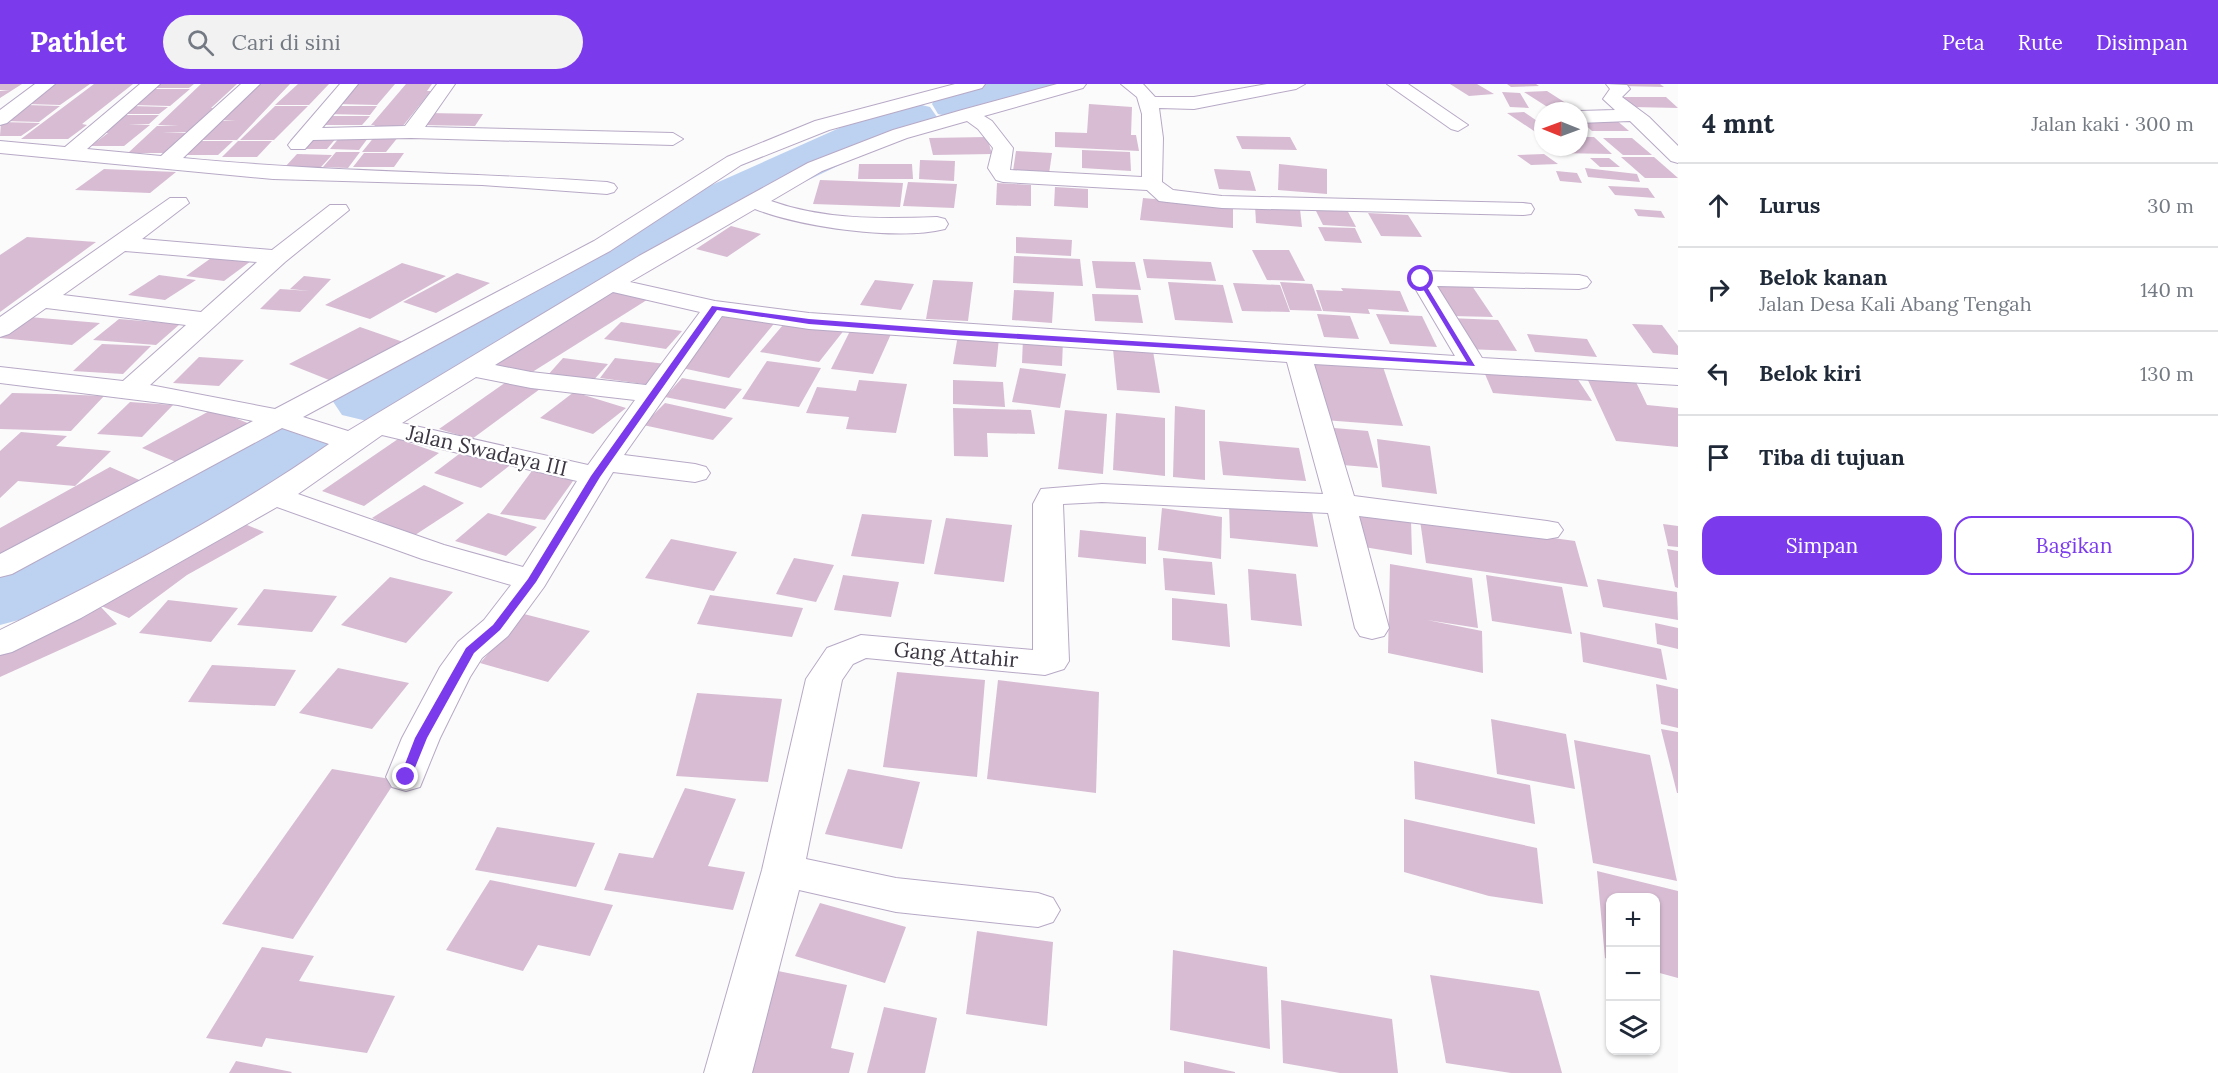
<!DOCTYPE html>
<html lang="id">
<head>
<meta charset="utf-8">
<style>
  body { margin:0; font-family:Lora,serif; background:#f2f2f3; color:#1f2937 }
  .controls { position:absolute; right:18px; bottom:18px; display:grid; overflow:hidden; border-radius:12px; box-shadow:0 2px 4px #0004 }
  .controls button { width:54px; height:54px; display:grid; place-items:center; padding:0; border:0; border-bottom:2px solid #e0e1e3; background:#fff; color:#1f2937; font:30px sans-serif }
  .compass { position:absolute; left:1534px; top:18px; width:54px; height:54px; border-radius:50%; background:#fff; box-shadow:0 2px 4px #0004; rotate:271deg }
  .stop { position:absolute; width:18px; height:18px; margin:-14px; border:4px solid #7c3aed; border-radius:50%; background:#fff }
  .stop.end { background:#7c3aed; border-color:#fff; box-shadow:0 2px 6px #0008 }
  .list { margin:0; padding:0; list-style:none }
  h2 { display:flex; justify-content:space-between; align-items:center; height:78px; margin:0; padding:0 24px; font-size:26px }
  h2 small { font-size:20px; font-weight:400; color:#747a83 }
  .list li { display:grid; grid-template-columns:39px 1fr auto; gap:18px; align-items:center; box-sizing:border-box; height:84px; padding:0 24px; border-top:2px solid #e0e1e3 }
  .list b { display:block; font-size:22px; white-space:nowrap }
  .list p { margin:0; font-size:20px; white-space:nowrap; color:#747a83 }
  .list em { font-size:20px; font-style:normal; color:#747a83 }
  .actions { display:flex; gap:12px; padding:18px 24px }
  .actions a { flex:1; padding:14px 0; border:2px solid #7c3aed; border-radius:18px; text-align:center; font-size:21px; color:#7c3aed }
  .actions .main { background:#7c3aed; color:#fff }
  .icon { flex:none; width:33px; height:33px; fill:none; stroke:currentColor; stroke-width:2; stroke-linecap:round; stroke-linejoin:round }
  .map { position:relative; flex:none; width:1678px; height:989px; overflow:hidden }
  header { display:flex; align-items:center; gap:36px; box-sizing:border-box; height:84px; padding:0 30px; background:#7c3aed; color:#fff }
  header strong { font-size:28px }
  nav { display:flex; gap:33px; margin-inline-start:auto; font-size:21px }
  .search { width:420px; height:54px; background:#f2f2f3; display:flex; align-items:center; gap:15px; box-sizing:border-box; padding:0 21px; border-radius:33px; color:#747a83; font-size:22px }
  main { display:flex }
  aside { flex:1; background:#fff }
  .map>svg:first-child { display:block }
</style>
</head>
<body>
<header>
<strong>Pathlet</strong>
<div class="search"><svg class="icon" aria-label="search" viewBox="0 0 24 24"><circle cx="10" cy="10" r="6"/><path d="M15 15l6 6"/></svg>Cari di sini</div>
<nav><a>Peta</a><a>Rute</a><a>Disimpan</a></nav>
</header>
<main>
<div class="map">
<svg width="1678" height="989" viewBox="0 0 1678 989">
  <rect width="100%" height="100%" fill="#fbfbfb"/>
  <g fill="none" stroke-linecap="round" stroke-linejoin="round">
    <g fill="#bdd1f1" fill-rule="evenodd">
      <polygon points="977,0 1053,0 1046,10 955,34 938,30 932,20 938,10"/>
      <polygon points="913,19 930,23 937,33 930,43 898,53 725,136 392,331 367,337 342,331 332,316 342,301 687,112 864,33"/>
      <polygon points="295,339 321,345 332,361 321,377 30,533 0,541 0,480 269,345"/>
    </g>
  </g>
  <g fill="#d7bcd3">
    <polygon points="0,0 22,0 0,14 0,7 10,6 0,6"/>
    <polygon points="56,0 90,0 60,21 27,20"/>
    <polygon points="94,0 133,0 82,40 87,41 68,55 21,55"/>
    <polygon points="155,0 194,0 189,4 150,4"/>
    <polygon points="201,0 237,0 211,24 213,24 190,48 162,48 189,49 170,69 128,69 157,42 179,42 158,41"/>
    <polygon points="258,0 290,0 237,56 199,56 220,37 236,37 218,36"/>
    <polygon points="298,0 329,0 309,21 275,21"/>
    <polygon points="358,0 395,0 377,21 336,20"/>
    <polygon points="406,0 432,0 427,7 431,7 398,48 369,48 375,41 371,41"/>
    <polygon points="1450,0 1477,0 1494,10 1469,12"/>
    <polygon points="1507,0 1536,0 1539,2 1511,3"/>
    <polygon points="1619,0 1660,0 1664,3 1622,2"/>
    <polygon points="149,5 190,5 170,22 133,21"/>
    <polygon points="1547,7 1572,23 1549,24 1524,8"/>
    <polygon points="1502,8 1520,9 1529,24 1510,23"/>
    <polygon points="1620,13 1666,13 1678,24 1633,23"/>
    <polygon points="1089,20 1132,23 1131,51 1136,51 1139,67 1055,63 1055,48 1087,49"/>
    <polygon points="26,21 60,22 39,38 4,37"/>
    <polygon points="132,22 168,23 159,30 122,30"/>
    <polygon points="275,22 308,22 274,56 240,56"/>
    <polygon points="334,22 377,22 370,31 326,30"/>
    <polygon points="1524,28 1543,41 1543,49 1537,49 1507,29"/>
    <polygon points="428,29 483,30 475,42 419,41"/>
    <polygon points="122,31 159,31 149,40 128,40 150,41 124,62 91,62 108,49 99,49"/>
    <polygon points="331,32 370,32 362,41 322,41"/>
    <polygon points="1579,35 1615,35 1629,47 1592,47"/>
    <polygon points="1,38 40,39 21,52 0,52"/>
    <polygon points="375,52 399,52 386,68 362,68"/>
    <polygon points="1236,52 1290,53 1297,66 1242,65"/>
    <polygon points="312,53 337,53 327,65 300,65"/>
    <polygon points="987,53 992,70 933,71 929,54"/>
    <polygon points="1579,53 1594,53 1612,70 1556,69 1549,63 1579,63"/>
    <polygon points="339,54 368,54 359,66 330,65"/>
    <polygon points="1603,54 1632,54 1652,71 1623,71"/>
    <polygon points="200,57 233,57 218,71 184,71"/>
    <polygon points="238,57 272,57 257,73 222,73"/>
    <polygon points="1082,66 1130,68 1131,87 1082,84"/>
    <polygon points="1016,67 1052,69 1049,90 1013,87"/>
    <polygon points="336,68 360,68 348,84 323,83"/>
    <polygon points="364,69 404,69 394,83 353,83"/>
    <polygon points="297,70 332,71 321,83 285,83"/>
    <polygon points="1544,70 1558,80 1531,81 1517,71"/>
    <polygon points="1621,73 1654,73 1678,94 1645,94"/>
    <polygon points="1590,74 1609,74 1620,83 1600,83"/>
    <polygon points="920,76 955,77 954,97 919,95"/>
    <polygon points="859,80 912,80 913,95 858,95"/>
    <polygon points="1279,80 1327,85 1327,110 1278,106"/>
    <polygon points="1585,84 1637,90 1640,98 1588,93"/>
    <polygon points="104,85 176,88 150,109 75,106"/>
    <polygon points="1214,85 1250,87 1256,107 1219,105"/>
    <polygon points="1556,87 1577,89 1582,99 1560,97"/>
    <polygon points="820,96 903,99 900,123 813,120"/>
    <polygon points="908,98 957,100 954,124 903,122"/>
    <polygon points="997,99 1031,101 1031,122 996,121"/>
    <polygon points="1608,102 1648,104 1655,114 1615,111"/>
    <polygon points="1055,103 1088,105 1088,124 1054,122"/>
    <polygon points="1143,114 1233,122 1233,144 1140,136"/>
    <polygon points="1255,121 1300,125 1302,143 1256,139"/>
    <polygon points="1314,123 1346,124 1356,143 1323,141"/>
    <polygon points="1634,125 1661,127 1665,134 1638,132"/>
    <polygon points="1368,129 1408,131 1422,153 1381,152"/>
    <polygon points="731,142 761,150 727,173 696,165"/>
    <polygon points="1318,143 1355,144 1362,159 1325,157"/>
    <polygon points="27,153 96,158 0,228 0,171"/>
    <polygon points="1016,153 1072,156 1071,172 1016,169"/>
    <polygon points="1252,166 1289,166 1305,197 1267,196"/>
    <polygon points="214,172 251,177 224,197 186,192"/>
    <polygon points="1014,172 1080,175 1083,202 1013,199"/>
    <polygon points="1143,175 1211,178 1216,197 1147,194"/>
    <polygon points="1092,177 1135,178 1141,206 1096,204"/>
    <polygon points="402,179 446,192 370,235 325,221"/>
    <polygon points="457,189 490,199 436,229 403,218"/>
    <polygon points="159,191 196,196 165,216 128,211"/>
    <polygon points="304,192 331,195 300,228 260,225 280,205 310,207 290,205"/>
    <polygon points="1429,195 1468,196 1493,233 1452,232"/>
    <polygon points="875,196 914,200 901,226 860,221"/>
    <polygon points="933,196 973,198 968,237 926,235"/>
    <polygon points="1168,198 1223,201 1233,239 1175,236"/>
    <polygon points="1280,198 1312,200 1322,227 1290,226"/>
    <polygon points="1233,199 1280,201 1290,228 1242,227"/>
    <polygon points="611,202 650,214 526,292 489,280"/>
    <polygon points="1341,204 1400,207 1409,228 1368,225 1370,230 1323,227 1316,206 1343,207"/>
    <polygon points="1014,206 1054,208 1052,239 1012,236"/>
    <polygon points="1092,210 1138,211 1143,239 1095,237"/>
    <polygon points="727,228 777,236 729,294 677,283"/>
    <polygon points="1317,230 1350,232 1359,255 1324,253"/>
    <polygon points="1376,230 1422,232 1437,263 1390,260"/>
    <polygon points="29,233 100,239 72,261 0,254"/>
    <polygon points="1448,234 1498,236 1517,267 1466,265"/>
    <polygon points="119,235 180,240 156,261 93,256"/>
    <polygon points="788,235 845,245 819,278 760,268"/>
    <polygon points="621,238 682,247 666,265 604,255"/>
    <polygon points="1632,240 1662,241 1678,262 1678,271 1653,269"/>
    <polygon points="360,243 406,259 334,298 289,280"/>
    <polygon points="851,245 891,250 873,290 831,285"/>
    <polygon points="1527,250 1587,255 1597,273 1535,268"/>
    <polygon points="958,251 999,254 996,283 953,280"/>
    <polygon points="1023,254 1063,256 1062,282 1022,279"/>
    <polygon points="102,260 151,262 123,290 73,287"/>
    <polygon points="1113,265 1153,267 1160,309 1117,306"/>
    <polygon points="199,273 244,276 219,302 173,299"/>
    <polygon points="563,274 608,280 592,298 547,292"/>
    <polygon points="615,274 666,280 651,301 600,294"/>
    <polygon points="1308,274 1382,280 1403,342 1324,336"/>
    <polygon points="767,277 821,284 799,323 742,315"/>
    <polygon points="1482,283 1573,288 1592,317 1493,309"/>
    <polygon points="1020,284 1066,290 1060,324 1012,318"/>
    <polygon points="1586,292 1635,296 1647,321 1678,324 1678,363 1616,357"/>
    <polygon points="682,294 742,305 725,325 665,313"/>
    <polygon points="509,296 540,305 472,355 439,345"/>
    <polygon points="859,296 907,300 896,349 846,345 849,333 806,329 817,303 856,307"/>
    <polygon points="953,296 1003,298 1005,323 953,320"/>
    <polygon points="574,308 626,324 593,350 540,334"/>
    <polygon points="12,309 55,310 104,312 71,347 0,345 0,321"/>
    <polygon points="130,318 173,321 142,353 97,350"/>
    <polygon points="665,319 733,334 713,356 643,341"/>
    <polygon points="1175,322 1205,326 1205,396 1173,393"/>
    <polygon points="953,324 1031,326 1035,350 987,349 988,373 954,372"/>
    <polygon points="213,325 255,342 186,382 142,364"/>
    <polygon points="1065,326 1107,330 1103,390 1058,385"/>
    <polygon points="1116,329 1165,334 1165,392 1113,386"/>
    <polygon points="1323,343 1368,347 1378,384 1331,380"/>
    <polygon points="21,348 67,352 56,362 111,367 75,402 18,397 0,414 0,367"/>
    <polygon points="398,355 439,369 364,422 322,407"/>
    <polygon points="1377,355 1430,362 1437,410 1382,403"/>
    <polygon points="1219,357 1299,364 1306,397 1223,391"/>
    <polygon points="467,364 514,378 481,404 434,389"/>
    <polygon points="110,383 146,399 0,482 0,444"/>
    <polygon points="534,384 578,390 545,436 500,430"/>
    <polygon points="424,401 464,419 412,453 372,434"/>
    <polygon points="1229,418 1312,427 1318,463 1230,454"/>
    <polygon points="1162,424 1222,433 1221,475 1158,466"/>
    <polygon points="1359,427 1411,436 1412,471 1358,462"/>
    <polygon points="488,429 537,443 506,472 455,457"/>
    <polygon points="862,430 932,436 924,480 851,472"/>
    <polygon points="946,434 1012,441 1004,498 934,490"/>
    <polygon points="1420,436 1575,457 1588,503 1426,479"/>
    <polygon points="240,438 264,448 187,491 129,534 99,521"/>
    <polygon points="1663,440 1678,442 1678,463 1668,462"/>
    <polygon points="1080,446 1146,453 1146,480 1078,473"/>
    <polygon points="671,455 737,468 714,507 645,494"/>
    <polygon points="1667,465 1678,467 1678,504 1675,503"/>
    <polygon points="794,474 834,481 816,518 776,510"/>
    <polygon points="1163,474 1212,478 1215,511 1165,506"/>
    <polygon points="1390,480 1472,494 1478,544 1427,536 1482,547 1483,589 1388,569"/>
    <polygon points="1248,485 1296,490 1302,542 1251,536"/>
    <polygon points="843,491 899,498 891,533 834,526"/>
    <polygon points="1486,491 1562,503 1572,550 1492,537"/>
    <polygon points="390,493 453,508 406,559 341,541"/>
    <polygon points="1597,495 1677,508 1678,536 1603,523"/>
    <polygon points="264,505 337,512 312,548 237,541"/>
    <polygon points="710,511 803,524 792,553 697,540"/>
    <polygon points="1172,514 1227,520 1230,563 1172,556"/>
    <polygon points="168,516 238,524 211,558 139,549"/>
    <polygon points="99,521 117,540 0,593 0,561"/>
    <polygon points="524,530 590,547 548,598 480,579"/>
    <polygon points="1655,539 1678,544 1678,565 1657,560"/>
    <polygon points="1580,548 1661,565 1667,596 1583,578"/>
    <polygon points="212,581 296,586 275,622 188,618"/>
    <polygon points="338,584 409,599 372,645 299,629"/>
    <polygon points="897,588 985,596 977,693 883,683"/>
    <polygon points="998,596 1099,608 1096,709 987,695"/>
    <polygon points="1656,600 1678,605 1678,644 1661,640"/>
    <polygon points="697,609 782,615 768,698 676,692"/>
    <polygon points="1491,635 1566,650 1575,705 1497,690"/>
    <polygon points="1661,645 1678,648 1678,709 1677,709"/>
    <polygon points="1574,656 1650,671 1677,797 1593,779"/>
    <polygon points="1414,677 1530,701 1535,740 1415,715"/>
    <polygon points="332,685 396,696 293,855 222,840"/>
    <polygon points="848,685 920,698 902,765 825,750"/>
    <polygon points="685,704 736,715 708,782 745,788 733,826 604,806 619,769 653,774"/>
    <polygon points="1404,735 1537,764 1543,820 1489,812 1404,788"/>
    <polygon points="497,743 595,759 576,803 475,786"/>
    <polygon points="1597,787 1678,807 1678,894 1656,888 1656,813 1610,814 1610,876 1605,874"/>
    <polygon points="490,796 613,821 590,872 538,861 523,887 446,866"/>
    <polygon points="820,819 906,843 885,899 795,872"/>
    <polygon points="977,847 1053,858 1047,942 966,930"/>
    <polygon points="262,863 314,872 299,897 395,912 367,969 266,954 262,963 206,954"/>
    <polygon points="1173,866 1267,883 1270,965 1170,946"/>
    <polygon points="778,887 847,901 831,964 854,969 849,989 747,989"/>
    <polygon points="1430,891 1539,907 1562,989 1511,989 1446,979"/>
    <polygon points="1281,916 1392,935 1398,989 1340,989 1283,979"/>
    <polygon points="884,923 937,934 925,989 867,989"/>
    <polygon points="236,977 292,988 291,989 229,989"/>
    <polygon points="1184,977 1235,988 1235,989 1184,989"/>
  </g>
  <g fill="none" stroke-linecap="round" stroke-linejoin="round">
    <g stroke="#b7a9c6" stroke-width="2">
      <g id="minor">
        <polygon points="35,0 55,0 7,39 0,41 0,26"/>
        <path d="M140,0H160L87,65L161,72L241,0H260L183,74C324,88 466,88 607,98L614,100L617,104L614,108L607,110L482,101L273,95L0,69V57L65,63Z"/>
        <polygon points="340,0 358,0 322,44 405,42 437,0 455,0 425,43 673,49 683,55 673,61 411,54 313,56 305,65 291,65 288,61 291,57"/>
        <path d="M955,0H985L982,4L829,46L741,81L610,167L303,333L348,347L639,172L808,79L893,46L962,26L1057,0H1086L1083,4L984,32L992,37L1013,64L1010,86L1142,93V30L1137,13L1121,0H1143L1155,13H1194L1267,0H1305L1296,5L1194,25L1159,24L1163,54L1162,98L1173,106L1222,112L1523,119L1531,120L1534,125L1531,130L1523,131L1222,124L1167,118L1159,117L1147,106L1003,98L996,96L988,84L993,64L978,45L967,37L907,54L822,87L771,117C824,136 881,135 937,133L945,135L948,140L945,145C897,157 801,143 755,125L630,198L715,217L809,229L1455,272L1409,194L1413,189L1421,187L1579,191L1587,193L1591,198L1587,203L1579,205L1437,202L1482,274L1678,285V301L1314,280L1354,412L1547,437L1558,439L1563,446L1558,453L1547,455L1359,432L1389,544L1384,552L1372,555L1360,552L1355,544L1328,429L1102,418L1063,420L1069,577L1064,585L1045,591L866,574L853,580L842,596L806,775L896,794L1038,809L1053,814L1060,826L1053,838L1038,843L896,828L799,806L752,989H704L762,786L806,595L827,564L861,551L1033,566V420L1041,405L1102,400L1323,410L1287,278L809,245L722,232L624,371L695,380L706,383L710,389L706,395L695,398L613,388L544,503L508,552L482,574L470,593L440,654L420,703L406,707L392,703L386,693L402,654L440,583L458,558L484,536L511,501L422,475L277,423L81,534L12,568L0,571V546C113,491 226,432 329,360L282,344L12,490L0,493V470L253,337L178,321L0,299V283L123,297L186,241L46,224L9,250L0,253V233L170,114H186L189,119L142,155L272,166L330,121H346L349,126L285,178L150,301L275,325L594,157L727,73L815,37ZM125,167L257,178L201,228L63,211ZM613,208L700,228L646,301L531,288L495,281ZM476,293L531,304L635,316L588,381L402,339ZM382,351L577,397L523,483L444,461L298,410Z"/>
        <polygon points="1387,0 1408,0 1468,41 1458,47 1451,45"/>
        <polygon points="1606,0 1627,1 1630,5 1622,13 1649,33 1678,62 1678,79 1671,77 1630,37 1579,39 1579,27 1615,26 1603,15 1610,5"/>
      </g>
    </g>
    <use href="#minor" fill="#fff" fill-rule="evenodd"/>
  </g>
  <polygon fill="#7c3aed" points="1421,193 1475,282 954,251 809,240 717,226 600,393 536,498 500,546 474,569 427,654 410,696 402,696 400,693 415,654 466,564 493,541 528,495 591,392 712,222 809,235 954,246 1467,278 1417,195"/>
  <g text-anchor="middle" stroke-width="4.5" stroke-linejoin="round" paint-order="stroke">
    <g font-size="21" fill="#3c3743" stroke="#fff">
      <text transform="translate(487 367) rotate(13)" y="7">Jalan Swadaya III</text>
      <text transform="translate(956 571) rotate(5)" y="7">Gang Attahir</text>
    </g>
  </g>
</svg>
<div class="controls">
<button>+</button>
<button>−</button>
<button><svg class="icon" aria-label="layers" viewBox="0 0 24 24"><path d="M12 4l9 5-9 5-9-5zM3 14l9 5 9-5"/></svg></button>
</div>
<svg class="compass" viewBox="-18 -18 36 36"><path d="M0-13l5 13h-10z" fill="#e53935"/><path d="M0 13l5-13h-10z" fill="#747a83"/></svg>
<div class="stop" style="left:1421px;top:195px"></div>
<div class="stop end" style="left:406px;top:693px"></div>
</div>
<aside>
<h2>4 mnt<small>Jalan kaki · 300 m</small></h2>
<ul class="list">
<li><svg class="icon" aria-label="ahead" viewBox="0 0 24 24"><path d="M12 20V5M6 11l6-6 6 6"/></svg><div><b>Lurus</b></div><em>30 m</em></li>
<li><svg class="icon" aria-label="right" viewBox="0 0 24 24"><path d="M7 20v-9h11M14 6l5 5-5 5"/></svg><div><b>Belok kanan</b><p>Jalan Desa Kali Abang Tengah</p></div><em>140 m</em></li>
<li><svg class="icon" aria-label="left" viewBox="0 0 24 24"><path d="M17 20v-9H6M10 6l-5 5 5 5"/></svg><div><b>Belok kiri</b></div><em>130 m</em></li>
<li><svg class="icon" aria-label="arrive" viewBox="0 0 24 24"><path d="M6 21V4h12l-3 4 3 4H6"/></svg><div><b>Tiba di tujuan</b></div></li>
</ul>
<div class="actions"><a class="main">Simpan</a><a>Bagikan</a></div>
</aside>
</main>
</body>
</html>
